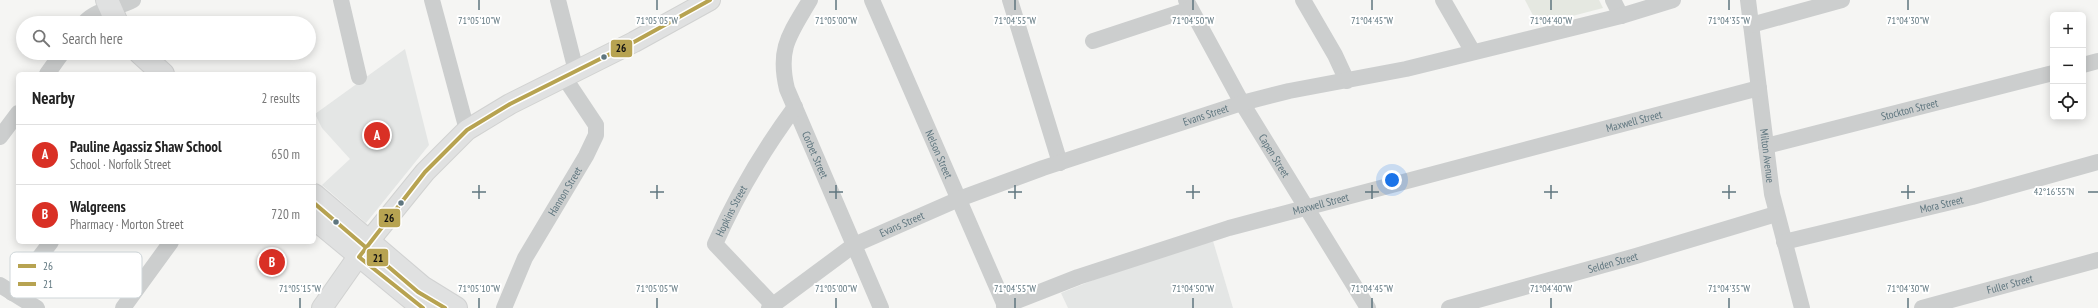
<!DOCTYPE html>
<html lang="en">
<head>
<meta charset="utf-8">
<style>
  body { margin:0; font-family:"PT Sans Narrow",sans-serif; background:#f2f2f2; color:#222 }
  .controls { position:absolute; right:12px; top:12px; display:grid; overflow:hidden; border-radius:6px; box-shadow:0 2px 10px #0003 }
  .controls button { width:36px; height:36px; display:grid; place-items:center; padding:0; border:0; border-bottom:1px solid #e0e0e0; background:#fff; color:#222; font:20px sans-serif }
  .you { position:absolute; left:1392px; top:180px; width:14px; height:14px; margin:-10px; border:3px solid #fff; border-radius:50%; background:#1a73e8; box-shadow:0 0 0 6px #1a73e833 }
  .badge { display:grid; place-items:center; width:26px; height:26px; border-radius:50%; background:#d93025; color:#fff; font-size:13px; font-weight:700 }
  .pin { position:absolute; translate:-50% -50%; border:2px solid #fff; box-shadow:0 1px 4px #0006 }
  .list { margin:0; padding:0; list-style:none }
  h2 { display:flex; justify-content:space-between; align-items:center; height:52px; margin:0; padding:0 16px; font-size:17px }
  h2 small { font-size:13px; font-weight:400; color:#767676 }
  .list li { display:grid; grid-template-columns:26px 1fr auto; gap:12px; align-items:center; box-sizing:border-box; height:60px; padding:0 16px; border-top:1px solid #e0e0e0 }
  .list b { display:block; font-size:15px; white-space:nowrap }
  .list p { margin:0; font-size:13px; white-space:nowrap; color:#767676 }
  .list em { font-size:13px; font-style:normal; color:#767676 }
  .icon { flex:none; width:22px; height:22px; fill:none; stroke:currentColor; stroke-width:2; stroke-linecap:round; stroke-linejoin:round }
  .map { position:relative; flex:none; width:2098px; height:308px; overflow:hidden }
  .search { position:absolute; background:#fff; box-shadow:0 2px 10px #0003; left:16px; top:16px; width:300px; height:44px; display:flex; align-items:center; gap:10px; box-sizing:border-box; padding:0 14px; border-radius:22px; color:#767676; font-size:15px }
  .panel { position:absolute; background:#fff; box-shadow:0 2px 10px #0003; left:16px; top:72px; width:300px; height:172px; border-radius:6px }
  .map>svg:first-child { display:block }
</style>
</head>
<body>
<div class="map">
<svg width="2098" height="308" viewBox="0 0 2098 308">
  <rect width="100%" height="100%" fill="#f5f5f3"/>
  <g fill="#e4e6e5">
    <polygon points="405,49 429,145 366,223 322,185 350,159 322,128 315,114"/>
    <polygon points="1213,241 1233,308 1068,308 1061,293 1118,270"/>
  </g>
  <polygon fill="#e5e8e1" points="1525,0 1599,0 1603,8 1538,25"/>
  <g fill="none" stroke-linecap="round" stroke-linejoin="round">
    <g stroke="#d1d2d1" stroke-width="22">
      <polyline id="major" points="322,308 369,241 425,172 467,130 510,104 634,42 710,0"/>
    </g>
    <g stroke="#d1d2d2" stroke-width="24">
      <g id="highway">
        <polyline points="107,0 117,23"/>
        <polyline points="140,53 163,74"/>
        <polyline points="314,195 422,287 456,308"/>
        <polyline points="314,218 423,308"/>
      </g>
    </g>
    <g stroke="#cccece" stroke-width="16">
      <polyline points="341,0 359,77"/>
      <polyline points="432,0 467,130"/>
      <polyline points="558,0 576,71"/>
      <path id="s1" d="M810,0C790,34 777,48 787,89L881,308"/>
      <path id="s2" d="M872,0L1006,308"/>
      <polyline points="1010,0 1060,163"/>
      <path id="s3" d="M1186,0L1242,103L1368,308"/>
      <polyline points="1303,0 1335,55 1347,81"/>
      <polyline points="1443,0 1473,52"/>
      <polyline points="1613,0 1621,16"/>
      <path id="s4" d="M1748,0L1772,194L1802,308"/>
      <path d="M84,23C97,8 117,9 133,0"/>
      <polyline points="1751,25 1842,0"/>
      <polyline points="1093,41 1190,9"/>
      <polyline points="2083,65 2098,61"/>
      <polyline points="47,74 62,53"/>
      <polyline points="0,137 18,113"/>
      <path id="s5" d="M1766,146L2053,73"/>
      <path id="s6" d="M1784,242L1972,197L2098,162"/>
      <polyline points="0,285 37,308"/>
      <polyline points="12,293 51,242"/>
      <path id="s7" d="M773,305L715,244C736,196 764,149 795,107"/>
      <path id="s8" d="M1004,306L1078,277L1229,228L1759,88"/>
      <polyline points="123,308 171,242"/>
      <path id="s9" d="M504,308L525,258L586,156L596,135V125L564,77"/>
      <path id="s10" d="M769,308L854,245L959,199L1043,168L1242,103L1289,91L1406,69L1621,16L1673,0"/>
      <path id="s11" d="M1449,308L1636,256L1776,214"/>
      <path id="s12" d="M1922,308L2098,260"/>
    </g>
    <use href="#major" stroke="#e0e1e1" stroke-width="20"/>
    <use href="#highway" stroke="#e0e1e1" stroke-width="22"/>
    <g stroke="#fff" stroke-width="7">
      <polyline id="bus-1" points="423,308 359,257 425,172 467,130 510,104 634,42 710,0"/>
    </g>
    <g stroke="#fff" stroke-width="7">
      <polyline id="bus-2" points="314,203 418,292 445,308"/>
    </g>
    <use href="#bus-1" stroke="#b7a351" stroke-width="4"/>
    <use href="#bus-2" stroke="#b7a351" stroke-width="4"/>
  </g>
  <path fill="none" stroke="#5f767f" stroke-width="1.5" d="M479,0V10M657,0V10M836,0V10M1015,0V10M1193,0V10M1372,0V10M1551,0V10M1729,0V10M1908,0V10M479,185V199M657,185V199M836,185V199M1015,185V199M1193,185V199M1372,185V199M1551,185V199M1729,185V199M1908,185V199M472,192H486M650,192H664M829,192H843M1008,192H1022M1186,192H1200M1365,192H1379M1544,192H1558M1722,192H1736M1901,192H1915M2088,192H2098M300,298V308M479,298V308M657,298V308M836,298V308M1015,298V308M1193,298V308M1372,298V308M1551,298V308M1729,298V308M1908,298V308"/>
  <g fill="#5f767f" stroke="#fff" stroke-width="1.5">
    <circle cx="604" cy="57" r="3.5"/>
    <circle cx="401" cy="203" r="3.5"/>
    <circle cx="336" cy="222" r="3.5"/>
  </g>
  <g text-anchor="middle" stroke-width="4" stroke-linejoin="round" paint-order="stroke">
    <g font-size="11" fill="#5f767f" stroke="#fff">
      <text dy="4" stroke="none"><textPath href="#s5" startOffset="148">Stockton Street</textPath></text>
      <text dy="4" stroke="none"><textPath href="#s10" startOffset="481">Evans Street</textPath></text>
      <text dy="4" stroke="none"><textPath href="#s8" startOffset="657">Maxwell Street</textPath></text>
      <text dy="4" stroke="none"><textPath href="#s2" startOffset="168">Nelson Street</textPath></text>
      <text dy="4" stroke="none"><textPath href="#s1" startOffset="167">Corbet Street</textPath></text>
      <text dy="4" stroke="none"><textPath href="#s3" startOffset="179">Capen Street</textPath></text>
      <text dy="4" stroke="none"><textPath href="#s4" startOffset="157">Milton Avenue</textPath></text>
      <text dy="4" stroke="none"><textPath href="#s9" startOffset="132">Hannon Street</textPath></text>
      <text dy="4" stroke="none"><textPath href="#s8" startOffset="333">Maxwell Street</textPath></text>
      <text dy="4" stroke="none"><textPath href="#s6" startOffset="162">Mora Street</textPath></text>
      <text dy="4" stroke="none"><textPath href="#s7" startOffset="121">Hopkins Street</textPath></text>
      <text dy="4" stroke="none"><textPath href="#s10" startOffset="158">Evans Street</textPath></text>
      <text dy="4" stroke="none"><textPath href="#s11" startOffset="170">Selden Street</textPath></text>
      <text dy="4" stroke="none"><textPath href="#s12" startOffset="91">Fuller Street</textPath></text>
    </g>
  </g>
  <rect x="10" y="252" width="132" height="46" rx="6" fill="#fff" stroke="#cfd6d9" stroke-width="1"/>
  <rect x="18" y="264" width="18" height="4" fill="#b7a351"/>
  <rect x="18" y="282" width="18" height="4" fill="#b7a351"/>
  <g font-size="11" fill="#5f767f">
    <text x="43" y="270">26</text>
    <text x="43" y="288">21</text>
  </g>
  <g font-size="10" text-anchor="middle" fill="#5f767f" stroke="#fff" stroke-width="4" stroke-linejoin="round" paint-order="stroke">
    <text x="479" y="24">71°05'10"W</text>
    <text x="657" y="24">71°05'05"W</text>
    <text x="836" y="24">71°05'00"W</text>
    <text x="1015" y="24">71°04'55"W</text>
    <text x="1193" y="24">71°04'50"W</text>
    <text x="1372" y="24">71°04'45"W</text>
    <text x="1551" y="24">71°04'40"W</text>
    <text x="1729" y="24">71°04'35"W</text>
    <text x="1908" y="24">71°04'30"W</text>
    <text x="2054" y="195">42°16'55"N</text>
    <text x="300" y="292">71°05'15"W</text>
    <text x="479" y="292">71°05'10"W</text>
    <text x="657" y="292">71°05'05"W</text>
    <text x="836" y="292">71°05'00"W</text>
    <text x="1015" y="292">71°04'55"W</text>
    <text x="1193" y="292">71°04'50"W</text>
    <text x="1372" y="292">71°04'45"W</text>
    <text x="1551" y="292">71°04'40"W</text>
    <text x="1729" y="292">71°04'35"W</text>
    <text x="1908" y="292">71°04'30"W</text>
  </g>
  <g stroke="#fff" stroke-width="1.5">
    <rect x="610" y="39" width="23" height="19" rx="4" fill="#b7a351"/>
    <rect x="378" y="208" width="23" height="20" rx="4" fill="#b7a351"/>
    <rect x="366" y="248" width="23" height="19" rx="4" fill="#b7a351"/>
  </g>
  <g font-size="11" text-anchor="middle" font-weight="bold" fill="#111">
    <text x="621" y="52">26</text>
    <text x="389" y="222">26</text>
    <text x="378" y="262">21</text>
  </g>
</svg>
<div class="controls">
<button>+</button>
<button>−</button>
<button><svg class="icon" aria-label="locate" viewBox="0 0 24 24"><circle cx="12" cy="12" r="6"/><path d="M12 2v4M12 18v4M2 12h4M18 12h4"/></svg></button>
</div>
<div class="you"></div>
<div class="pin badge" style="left:377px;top:135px">A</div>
<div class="pin badge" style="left:272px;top:262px">B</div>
<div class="search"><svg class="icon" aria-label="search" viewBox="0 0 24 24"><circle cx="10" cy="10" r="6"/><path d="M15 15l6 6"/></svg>Search here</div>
<section class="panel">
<h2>Nearby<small>2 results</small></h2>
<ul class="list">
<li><span class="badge">A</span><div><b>Pauline Agassiz Shaw School</b><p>School · Norfolk Street</p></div><em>650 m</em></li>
<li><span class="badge">B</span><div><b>Walgreens</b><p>Pharmacy · Morton Street</p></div><em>720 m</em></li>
</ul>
</section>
</div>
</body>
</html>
